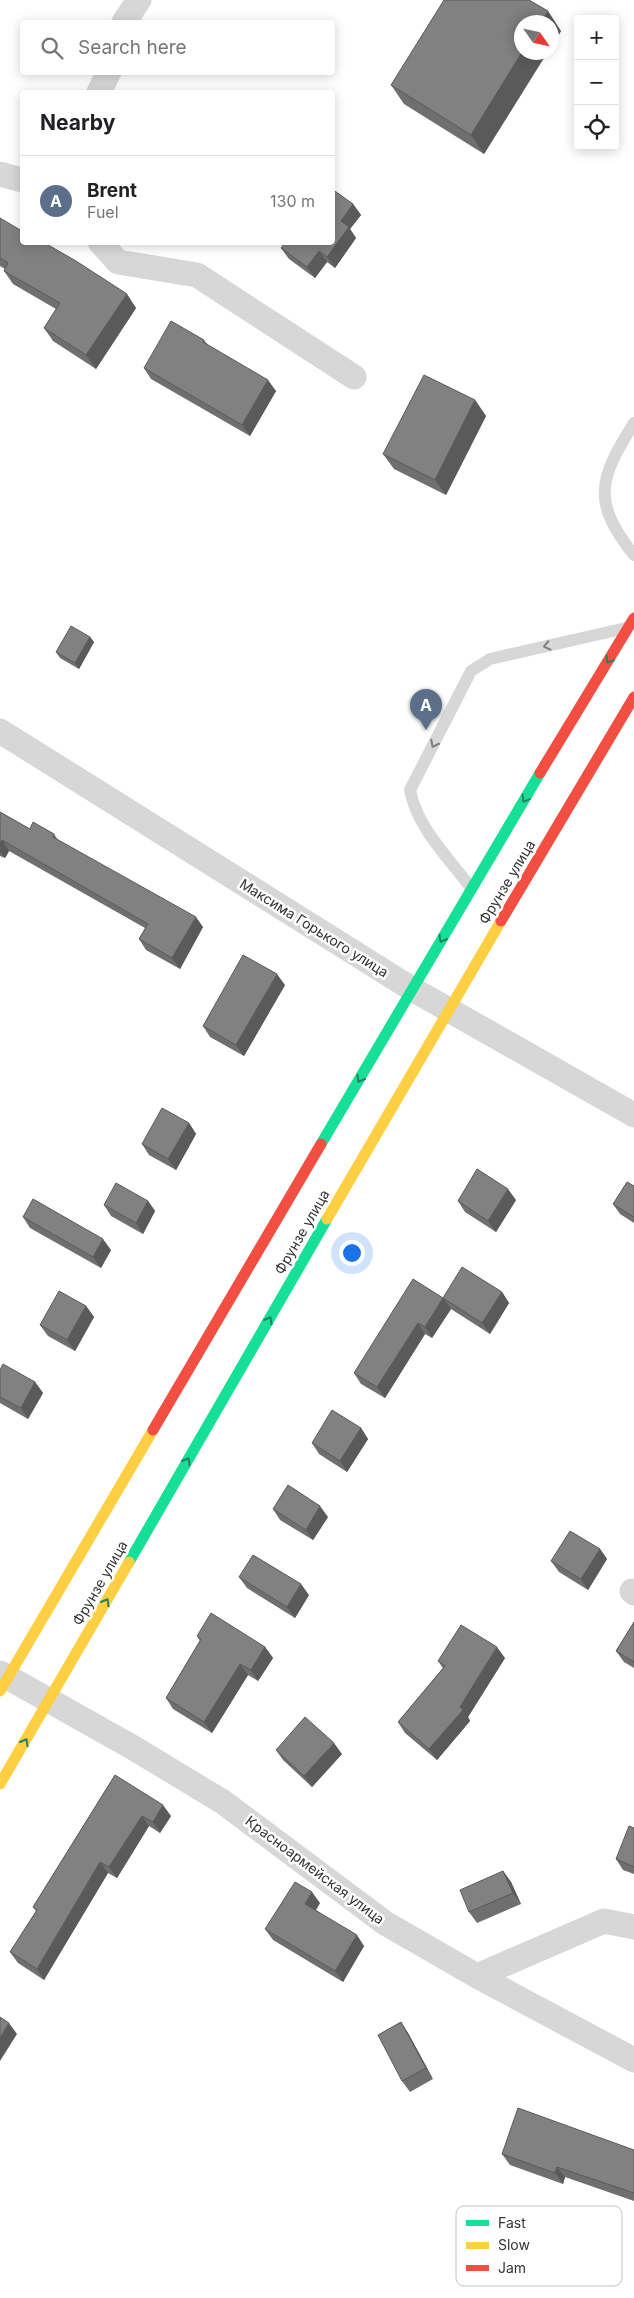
<!DOCTYPE html>
<html lang="en">
<head>
<meta charset="utf-8">
<style>
  body { margin:0; font-family:Inter,sans-serif; background:#f2f2f2; color:#202124 }
  .controls { position:absolute; right:15px; top:15px; display:grid; overflow:hidden; border-radius:5px; box-shadow:0 2px 12px #0003 }
  .controls button { width:45px; height:45px; display:grid; place-items:center; padding:0; border:0; border-bottom:1px solid #e0e0e0; background:#fff; color:#202124; font:25px sans-serif }
  .compass { position:absolute; left:514px; top:15px; width:45px; height:45px; border-radius:50%; background:#fff; box-shadow:0 2px 12px #0003; rotate:124deg }
  .you { position:absolute; left:351px; top:1252px; width:18px; height:18px; margin:-12px; border:4px solid #fff; border-radius:50%; background:#1a73e8; box-shadow:0 0 0 8px #1a73e833 }
  .badge { display:grid; place-items:center; width:32px; height:32px; border-radius:50%; background:#7a7a7a; color:#fff; font-size:16px; font-weight:700 }
  .pin { position:absolute; translate:-50% -41px; filter:drop-shadow(0 1px 2px #0008) }
  .pin::after { content:''; position:absolute; top:26px; width:18px; height:15px; background:inherit; clip-path:polygon(0 0,100% 0,50% 100%) }
  .list { margin:0; padding:0; list-style:none }
  h2 { display:flex; justify-content:space-between; align-items:center; height:65px; margin:0; padding:0 20px; font-size:21px }
  h2 small { font-size:16px; font-weight:400; color:#757577 }
  .list li { display:grid; grid-template-columns:32px 1fr auto; gap:15px; align-items:center; box-sizing:border-box; height:90px; padding:0 20px; border-top:1px solid #e0e0e0 }
  .list b { display:block; font-size:19px; white-space:nowrap }
  .list p { margin:0; font-size:16px; white-space:nowrap; color:#757577 }
  .list em { font-size:16px; font-style:normal; color:#757577 }
  .icon { flex:none; width:28px; height:28px; fill:none; stroke:currentColor; stroke-width:2; stroke-linecap:round; stroke-linejoin:round }
  .map { position:relative; flex:none; width:634px; height:2298px; overflow:hidden }
  .search { position:absolute; background:#fff; box-shadow:0 2px 12px #0003; left:20px; top:20px; width:315px; height:55px; display:flex; align-items:center; gap:12px; box-sizing:border-box; padding:0 18px; border-radius:5px; color:#757577; font-size:19px }
  .panel { position:absolute; background:#fff; box-shadow:0 2px 12px #0003; left:20px; top:90px; width:315px; height:155px; border-radius:5px }
  .map>svg:first-child { display:block }
</style>
</head>
<body>
<div class="map">
<svg width="634" height="2298" viewBox="0 0 634 2298">
  <rect width="100%" height="100%" fill="#fff"/>
  <g fill="none" stroke-linecap="round" stroke-linejoin="round">
    <g stroke="#d7d7d7" stroke-width="12">
      <path d="M634,423C599,479 591,501 634,555"/>
      <path d="M471,888C449,858 417,828 410,790L471,671L490,659L626,628"/>
    </g>
    <g stroke="#d7d7d7" stroke-width="25">
      <polyline points="124,22 139,0"/>
      <polyline points="99,92 109,72"/>
      <polyline points="0,174 22,180"/>
      <polyline points="100,242 118,262 197,275 354,377"/>
      <polyline points="0,731 412,989 634,1115"/>
      <polyline points="632,1591 634,1593"/>
      <polyline points="0,1673 132,1747 223,1802 385,1923 477,1976 634,2060"/>
      <polyline points="477,1976 604,1921 634,1927"/>
    </g>
    <g stroke="#16e098" stroke-width="11">
      <polyline points="321,1144 540,773"/>
      <polyline points="129,1562 327,1219"/>
    </g>
    <g stroke="#ffcf43" stroke-width="11">
      <polyline points="327,1219 501,921"/>
      <polyline points="0,1691 153,1430"/>
      <polyline points="0,1784 129,1562"/>
    </g>
    <g stroke="#f24e42" stroke-width="11">
      <polyline points="540,773 634,618"/>
      <polyline points="501,921 634,697"/>
      <polyline points="153,1430 321,1144"/>
    </g>
  </g>
  <g fill="#6f6f6f">
    <polygon points="561,31 484,154 404,104 391,85"/>
    <polygon points="353,204 361,215 350,229 356,238 335,268 327,262 315,278 289,259 281,248"/>
    <polygon points="0,218 136,308 96,369 53,341 44,328 56,309 13,284 4,271 5,269 0,266"/>
    <polygon points="204,340 208,345 276,391 250,436 151,379 144,368"/>
    <polygon points="475,400 486,416 446,495 394,469 383,454"/>
    <polygon points="90,637 94,642 79,669 60,658 56,652"/>
    <polygon points="0,812 30,829 54,834 58,840 203,927 180,969 146,950 139,939 145,928 9,851 5,858 0,856"/>
    <polygon points="285,985 244,1056 210,1037 203,1026"/>
    <polygon points="189,1123 196,1134 176,1170 149,1155 142,1144"/>
    <polygon points="634,1186 634,1223 620,1214 613,1204"/>
    <polygon points="516,1200 496,1232 465,1212 458,1201"/>
    <polygon points="148,1201 155,1211 143,1234 111,1216 104,1205"/>
    <polygon points="23,1217 111,1250 101,1268 30,1228"/>
    <polygon points="502,1292 509,1303 490,1334 451,1309 432,1338 425,1334 385,1398 361,1384 354,1373 443,1298"/>
    <polygon points="86,1306 94,1317 75,1351 48,1336 40,1325"/>
    <polygon points="0,1370 35,1382 43,1393 28,1419 0,1403"/>
    <polygon points="361,1428 368,1439 347,1472 319,1454 312,1443"/>
    <polygon points="273,1509 328,1517 313,1540 280,1520"/>
    <polygon points="600,1549 607,1559 588,1590 559,1572 551,1561"/>
    <polygon points="239,1577 309,1595 295,1618 247,1588"/>
    <polygon points="634,1622 634,1668 624,1662 616,1651"/>
    <polygon points="197,1636 265,1647 273,1658 258,1681 248,1675 212,1733 173,1709 166,1698 200,1641"/>
    <polygon points="505,1658 468,1717 470,1721 437,1760 405,1733 398,1722 443,1668 438,1661"/>
    <polygon points="276,1750 342,1754 312,1787 283,1760"/>
    <polygon points="115,1775 171,1816 160,1833 149,1826 117,1878 108,1873 44,1980 18,1963 10,1952 36,1911 33,1907"/>
    <polygon points="634,1828 634,1874 623,1870 616,1859"/>
    <polygon points="503,1871 511,1882 521,1904 477,1923 469,1912"/>
    <polygon points="320,1903 316,1910 364,1946 343,1982 273,1940 265,1929"/>
    <polygon points="401,2022 408,2033 433,2079 410,2092 402,2081"/>
    <polygon points="634,2150 634,2201 565,2177 563,2184 510,2165 502,2154"/>
  </g>
  <g fill="#5a5a5a">
    <polygon points="548,11 561,31 552,46 552,22 541,22"/>
    <polygon points="522,52 547,52 484,154 471,135"/>
    <polygon points="353,204 361,215 350,229 356,238 335,268 327,257 341,221"/>
    <polygon points="319,251 327,262 315,278 307,267"/>
    <polygon points="127,294 136,308 96,369 86,355"/>
    <polygon points="268,380 276,391 250,436 242,425"/>
    <polygon points="475,400 486,416 446,495 435,480"/>
    <polygon points="90,637 94,642 79,669 75,663"/>
    <polygon points="2,840 9,851 5,858 0,852 0,844"/>
    <polygon points="196,917 203,927 180,969 172,958"/>
    <polygon points="277,974 285,985 244,1056 236,1045"/>
    <polygon points="189,1123 196,1134 176,1170 168,1159"/>
    <polygon points="508,1189 516,1200 496,1232 488,1221"/>
    <polygon points="148,1201 155,1211 143,1234 136,1223"/>
    <polygon points="103,1239 111,1250 101,1268 93,1257"/>
    <polygon points="502,1292 509,1303 490,1334 482,1323"/>
    <polygon points="443,1298 451,1309 432,1338 425,1327"/>
    <polygon points="86,1306 94,1317 75,1351 67,1340"/>
    <polygon points="418,1323 425,1334 385,1398 377,1387"/>
    <polygon points="35,1382 43,1393 28,1419 21,1408"/>
    <polygon points="361,1428 368,1439 347,1472 340,1461"/>
    <polygon points="320,1506 328,1517 313,1540 306,1530"/>
    <polygon points="600,1549 607,1559 588,1590 581,1579"/>
    <polygon points="301,1584 309,1595 295,1618 287,1607"/>
    <polygon points="265,1647 273,1658 258,1681 251,1670"/>
    <polygon points="497,1647 505,1658 468,1717 470,1721 437,1760 429,1749 460,1707"/>
    <polygon points="240,1664 248,1675 212,1733 204,1722"/>
    <polygon points="334,1743 342,1754 312,1787 304,1776"/>
    <polygon points="163,1805 171,1816 160,1833 153,1822"/>
    <polygon points="142,1816 149,1826 117,1878 109,1867"/>
    <polygon points="100,1862 108,1873 44,1980 37,1969"/>
    <polygon points="503,1871 511,1882 521,1904 513,1893"/>
    <polygon points="312,1892 320,1903 313,1914 305,1904"/>
    <polygon points="357,1935 364,1946 343,1982 335,1971"/>
    <polygon points="401,2022 408,2033 433,2079 426,2068"/>
    <polygon points="9,2023 17,2034 0,2061 0,2038"/>
    <polygon points="557,2167 565,2177 563,2184 555,2173"/>
  </g>
  <g fill="#818181" stroke="#5a5a5a">
    <polygon points="444,0 529,0 548,11 541,22 522,22 522,52 471,135 391,85"/>
    <polygon points="332,189 353,204 341,221 349,227 327,257 319,251 307,267 281,248 285,242 332,242"/>
    <polygon points="0,218 22,231 22,242 43,242 76,261 127,294 86,355 44,328 60,303 4,271 8,263 0,258"/>
    <polygon points="171,321 204,340 203,342 268,380 242,425 144,368"/>
    <polygon points="424,375 475,400 435,480 383,454"/>
    <polygon points="71,626 90,637 75,663 56,652"/>
    <polygon points="0,812 30,829 33,822 54,834 53,837 196,917 172,958 139,939 148,924 2,840 0,844"/>
    <polygon points="243,955 277,974 236,1045 203,1026"/>
    <polygon points="162,1108 189,1123 168,1159 142,1144"/>
    <polygon points="477,1169 508,1189 488,1221 458,1201"/>
    <polygon points="627,1182 634,1186 634,1217 613,1204"/>
    <polygon points="116,1183 148,1201 136,1223 104,1205"/>
    <polygon points="33,1199 103,1239 93,1257 23,1217"/>
    <polygon points="462,1267 502,1292 482,1323 443,1298"/>
    <polygon points="413,1279 443,1298 425,1327 418,1323 377,1387 354,1373"/>
    <polygon points="59,1291 86,1306 67,1340 40,1325"/>
    <polygon points="3,1364 35,1382 21,1408 0,1397 0,1370"/>
    <polygon points="332,1410 361,1428 340,1461 312,1443"/>
    <polygon points="288,1485 320,1506 306,1530 273,1509"/>
    <polygon points="570,1531 600,1549 581,1579 551,1561"/>
    <polygon points="253,1555 301,1584 287,1607 239,1577"/>
    <polygon points="211,1613 265,1647 251,1670 240,1664 204,1722 166,1698 201,1639 197,1636"/>
    <polygon points="634,1622 634,1662 616,1651"/>
    <polygon points="461,1625 497,1647 460,1707 463,1710 429,1749 398,1722 445,1666 438,1661"/>
    <polygon points="305,1717 334,1743 304,1776 276,1750"/>
    <polygon points="115,1775 163,1805 153,1822 142,1816 109,1867 100,1862 37,1969 10,1952 37,1910 33,1907"/>
    <polygon points="629,1826 634,1828 634,1867 616,1859"/>
    <polygon points="503,1871 513,1893 469,1912 460,1890"/>
    <polygon points="295,1882 312,1892 305,1904 357,1935 335,1971 265,1929"/>
    <polygon points="0,2017 9,2023 0,2038"/>
    <polygon points="401,2022 426,2068 402,2081 378,2035"/>
    <polygon points="518,2108 634,2150 634,2193 557,2167 555,2173 502,2154"/>
  </g>
  <defs><path id="oneway-chevron" d="M-2-3.5L2.5 0L-2 3.5" fill="none" stroke-width="1.6" stroke-linecap="round" stroke-linejoin="round" transform="scale(1.25)"/></defs>
  <g stroke="#7d7d7d">
    <use href="#oneway-chevron" transform="translate(547 646) rotate(167)"/>
    <use href="#oneway-chevron" transform="translate(434 744) rotate(117)"/>
  </g>
  <g stroke="#268160">
    <use href="#oneway-chevron" transform="translate(609 660) rotate(121)"/>
    <use href="#oneway-chevron" transform="translate(525 799) rotate(121)"/>
    <use href="#oneway-chevron" transform="translate(442 939) rotate(120)"/>
    <use href="#oneway-chevron" transform="translate(360 1079) rotate(120)"/>
    <use href="#oneway-chevron" transform="translate(269 1320) rotate(-60)"/>
    <use href="#oneway-chevron" transform="translate(187 1461) rotate(-60)"/>
    <use href="#oneway-chevron" transform="translate(106 1602) rotate(-60)"/>
    <use href="#oneway-chevron" transform="translate(25 1742) rotate(-60)"/>
  </g>
  <g text-anchor="middle" stroke-width="5" stroke-linejoin="round" paint-order="stroke">
    <g font-size="14" fill="#333" stroke="#fff">
      <text transform="translate(507 882) rotate(-59)" y="5">Фрунзе улица</text>
      <text transform="translate(314 928) rotate(32)" y="5">Максима Горького улица</text>
      <text transform="translate(302 1232) rotate(-60)" y="5">Фрунзе улица</text>
      <text transform="translate(100 1583) rotate(-60)" y="5">Фрунзе улица</text>
      <text transform="translate(315 1870) rotate(37)" y="5">Красноармейская улица</text>
    </g>
  </g>
  <rect x="456" y="2206" width="166" height="80" rx="8" fill="#fff" stroke="#c2c2c2" stroke-width="1"/>
  <rect x="466" y="2220" width="23" height="6" fill="#16e098"/>
  <rect x="466" y="2242" width="23" height="7" fill="#ffcf43"/>
  <rect x="466" y="2265" width="23" height="6" fill="#f24e42"/>
  <g font-size="14" fill="#333">
    <text x="498" y="2228">Fast</text>
    <text x="498" y="2250">Slow</text>
    <text x="498" y="2273">Jam</text>
  </g>
</svg>
<div class="controls">
<button>+</button>
<button>−</button>
<button><svg class="icon" aria-label="locate" viewBox="0 0 24 24"><circle cx="12" cy="12" r="6"/><path d="M12 2v4M12 18v4M2 12h4M18 12h4"/></svg></button>
</div>
<svg class="compass" viewBox="-18 -18 36 36"><path d="M0-13l5 13h-10z" fill="#e53935"/><path d="M0 13l5-13h-10z" fill="#757577"/></svg>
<div class="you"></div>
<div class="pin badge" style="left:426px;top:730px;background:#5c6f8a">A</div>
<div class="search"><svg class="icon" aria-label="search" viewBox="0 0 24 24"><circle cx="10" cy="10" r="6"/><path d="M15 15l6 6"/></svg>Search here</div>
<section class="panel">
<h2>Nearby<small></small></h2>
<ul class="list">
<li><span class="badge" style="background:#5c6f8a">A</span><div><b>Brent</b><p>Fuel</p></div><em>130 m</em></li>
</ul>
</section>
</div>
</body>
</html>
